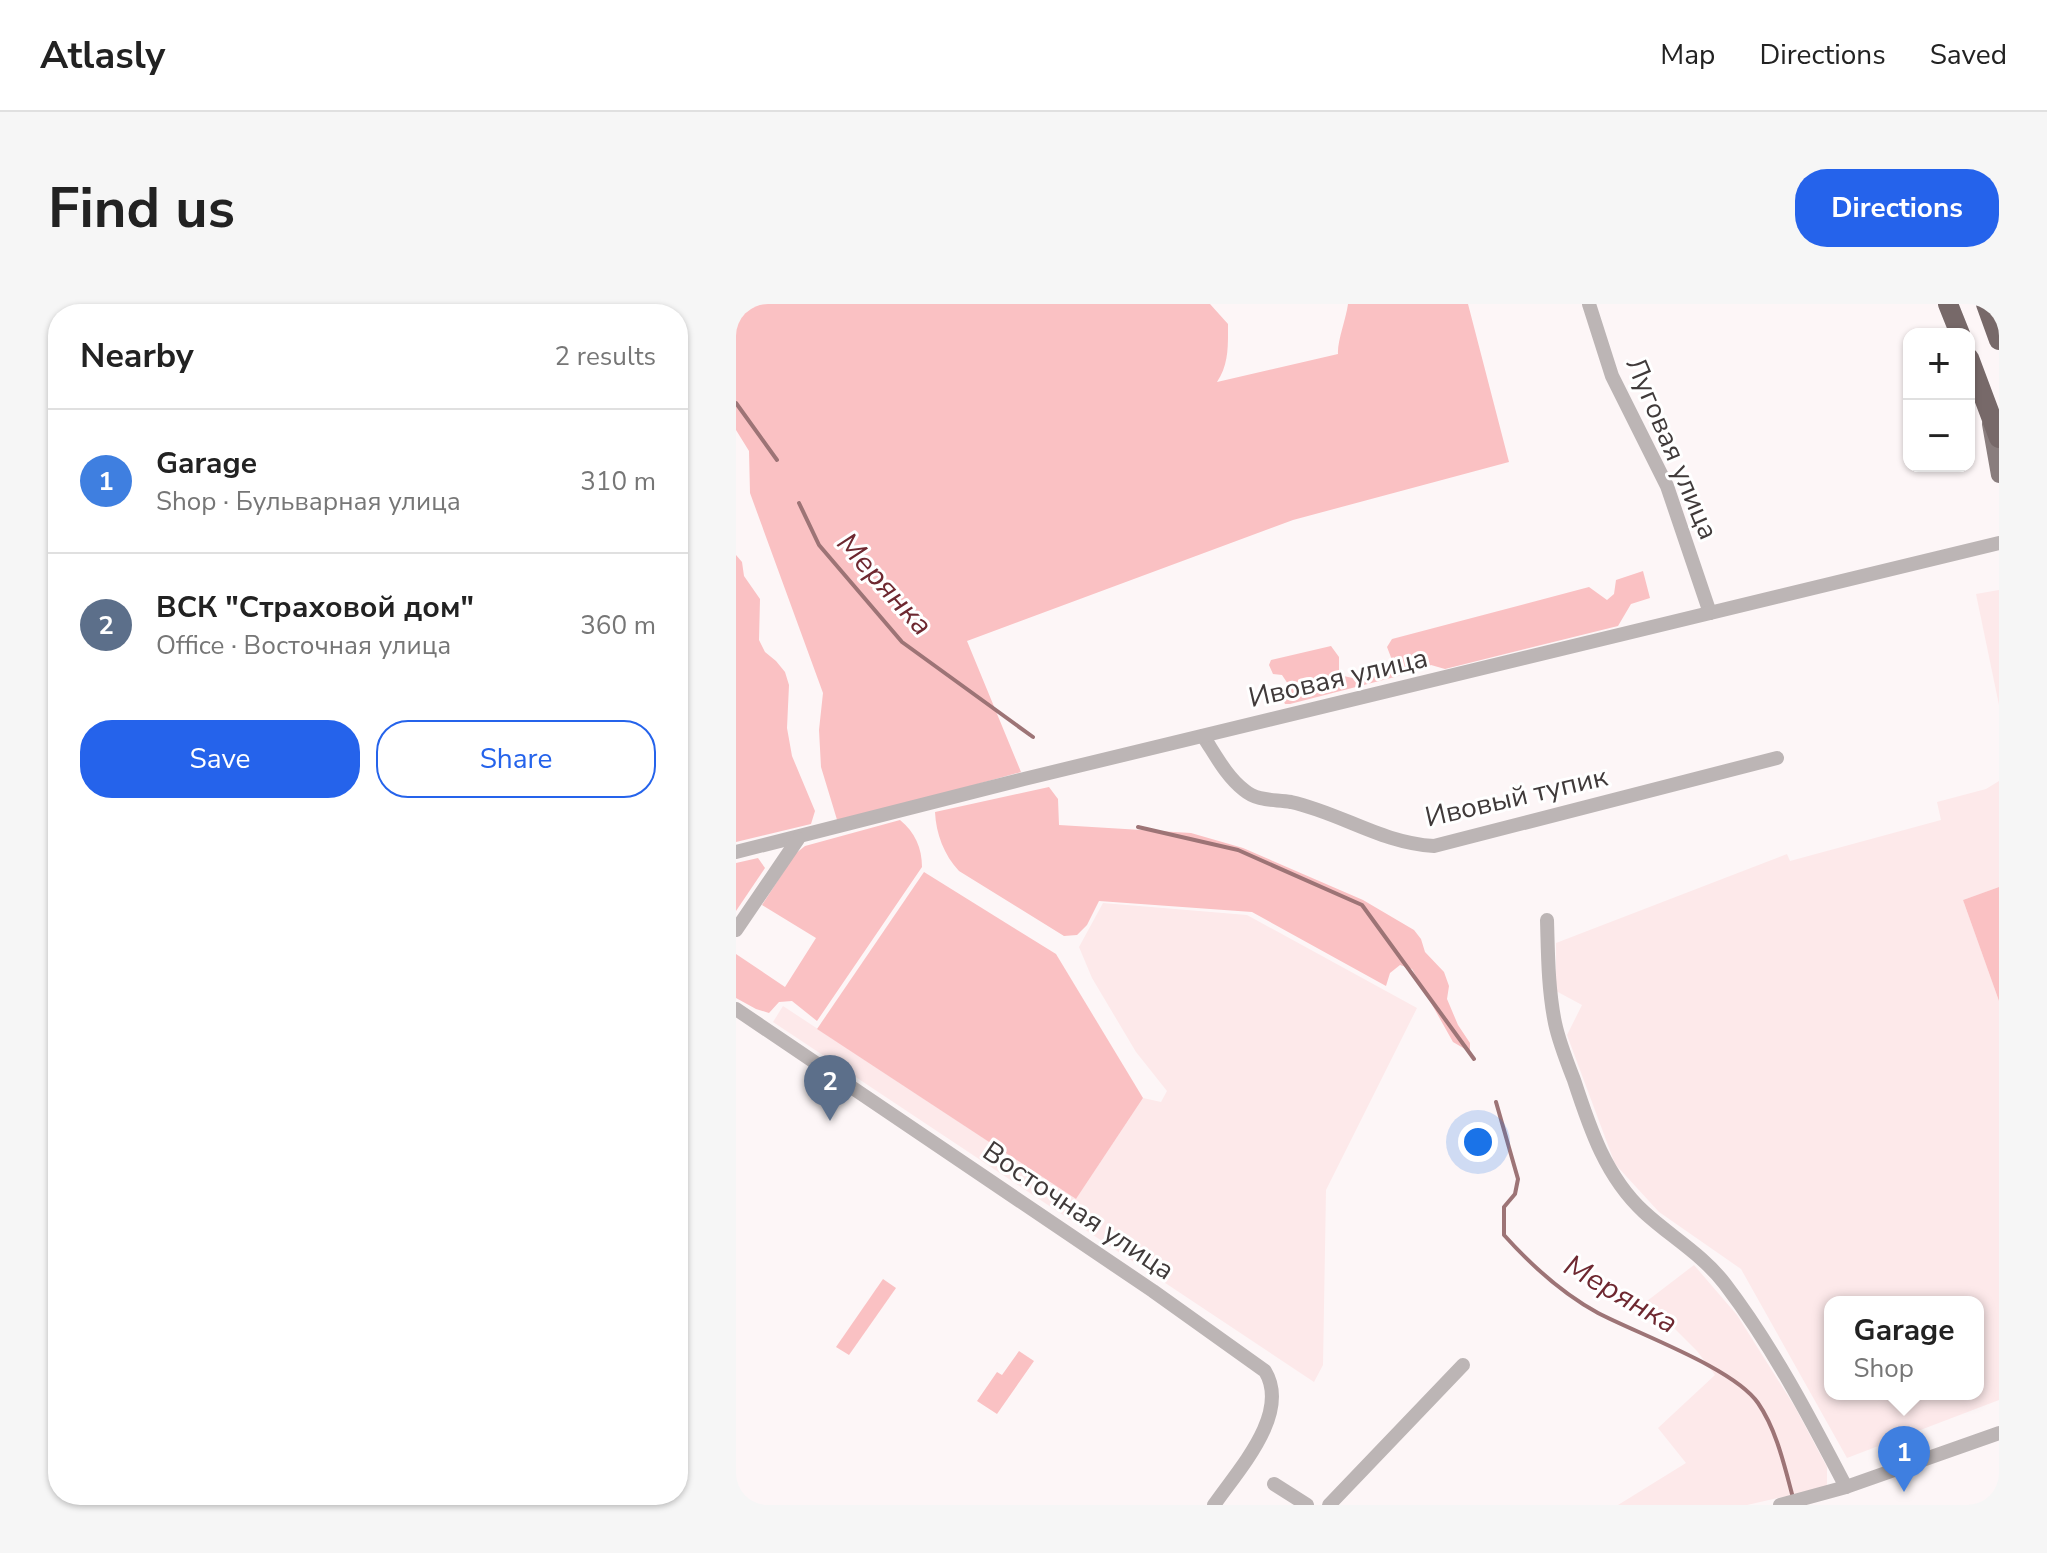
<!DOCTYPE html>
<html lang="en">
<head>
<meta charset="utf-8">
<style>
  body { margin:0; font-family:"Nunito Sans",sans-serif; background:#f6f6f6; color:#222 }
  .controls { position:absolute; right:24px; top:24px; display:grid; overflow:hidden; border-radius:16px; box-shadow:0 2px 6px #0004 }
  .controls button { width:72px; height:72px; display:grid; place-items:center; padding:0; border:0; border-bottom:2px solid #e0e0e0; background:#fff; color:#222; font:40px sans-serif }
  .you { position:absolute; left:742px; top:838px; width:28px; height:28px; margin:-20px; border:6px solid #fff; border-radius:50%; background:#1a73e8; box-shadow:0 0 0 12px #1a73e833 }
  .badge { display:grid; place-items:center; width:52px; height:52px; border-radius:50%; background:#2563eb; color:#fff; font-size:26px; font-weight:700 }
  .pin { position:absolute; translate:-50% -66px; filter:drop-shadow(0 2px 4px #0008) }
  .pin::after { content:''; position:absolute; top:42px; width:28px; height:24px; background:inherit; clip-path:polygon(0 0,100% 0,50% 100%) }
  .popup { position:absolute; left:1088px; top:992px; width:160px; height:104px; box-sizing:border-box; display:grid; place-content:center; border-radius:16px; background:#fff; filter:drop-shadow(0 2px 6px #0005); font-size:26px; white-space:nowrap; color:#767676 }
  .popup b { font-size:30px; color:#222 }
  .popup::after { content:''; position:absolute; left:50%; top:100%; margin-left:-16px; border:16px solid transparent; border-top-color:#fff }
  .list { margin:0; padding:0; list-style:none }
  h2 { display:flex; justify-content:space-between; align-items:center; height:104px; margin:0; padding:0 32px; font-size:34px }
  h2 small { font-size:26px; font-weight:400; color:#767676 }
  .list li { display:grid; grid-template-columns:52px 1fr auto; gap:24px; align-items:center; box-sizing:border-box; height:144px; padding:0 32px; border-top:2px solid #e0e0e0 }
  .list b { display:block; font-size:30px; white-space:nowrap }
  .list p { margin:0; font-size:26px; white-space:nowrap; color:#767676 }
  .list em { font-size:26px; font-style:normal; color:#767676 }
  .actions { display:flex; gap:16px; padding:24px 32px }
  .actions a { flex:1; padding:18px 0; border:2px solid #2563eb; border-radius:32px; text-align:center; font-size:28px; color:#2563eb }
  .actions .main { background:#2563eb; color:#fff }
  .map { position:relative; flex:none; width:1263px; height:1201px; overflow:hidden; border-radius:32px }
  header { display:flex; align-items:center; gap:48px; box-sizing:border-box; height:112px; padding:0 40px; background:#fff; border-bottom:2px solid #e0e0e0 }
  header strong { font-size:38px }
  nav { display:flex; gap:44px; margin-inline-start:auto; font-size:28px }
  .intro { display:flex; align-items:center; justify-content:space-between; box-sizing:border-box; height:192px; padding:0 48px }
  h1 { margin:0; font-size:56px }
  .button { padding:20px 36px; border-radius:32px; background:#2563eb; color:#fff; font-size:28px; font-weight:700 }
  main { display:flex; gap:48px; padding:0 48px }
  aside { flex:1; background:#fff; border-radius:32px; box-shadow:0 2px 6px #0004 }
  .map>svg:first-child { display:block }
</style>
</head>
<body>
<header>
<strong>Atlasly</strong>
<nav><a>Map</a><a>Directions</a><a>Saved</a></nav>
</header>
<div class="intro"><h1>Find us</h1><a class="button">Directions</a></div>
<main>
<aside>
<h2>Nearby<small>2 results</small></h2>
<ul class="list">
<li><span class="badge" style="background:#3f7fe0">1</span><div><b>Garage</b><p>Shop · Бульварная улица</p></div><em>310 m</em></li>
<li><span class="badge" style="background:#5c6f8a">2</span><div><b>ВСК &quot;Страховой дом&quot;</b><p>Office · Восточная улица</p></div><em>360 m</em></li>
</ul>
<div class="actions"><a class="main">Save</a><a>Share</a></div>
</aside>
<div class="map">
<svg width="1263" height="1201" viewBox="0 0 1263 1201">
  <rect width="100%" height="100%" fill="#fdf6f7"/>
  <g fill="#fde9ea" fill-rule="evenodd">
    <polygon points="1263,286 1263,401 1240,290"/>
    <path d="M1263,477V583L1227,596L1263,697V1096L1111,1154L1005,965L923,908L879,860L831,731L846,701L820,687V639L1051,550L1054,557L1205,516L1201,498L1250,485ZM1094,998H1242V1090H1094Z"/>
    <polygon points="367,599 511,611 681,704 590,886 587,1061 578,1078 37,718 47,702 340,895 407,794 425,798 431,787 400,748 356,674 343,643"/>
    <polygon points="958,961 1001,1011 1059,1103 1091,1163 1091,1183 1011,1201 882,1201 950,1159 922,1124 979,1071 961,1047 911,997"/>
  </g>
  <g fill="#fac1c3">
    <path d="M0,0H474L492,20C492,42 493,60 481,78L602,50C601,38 610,15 612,0H732L773,158L557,216L231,337L285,468L102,519L85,463L83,426L87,389L14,189L13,147L0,126Z"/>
    <polygon points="0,251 6,258 8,272 24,295 23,336 29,348 40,357 49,368 53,381 51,424 56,452 79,507 75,520 0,538"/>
    <polygon points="907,267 914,294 895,300 882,322 709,365 695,361 682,367 554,400 549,400 545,391 551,385 552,380 546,371 537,370 533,361 535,356 595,342 603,353 603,371 621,375 638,366 652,364 656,356 651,343 656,335 853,283 871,296 878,290 880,276"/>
    <path d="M313,483L322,495L323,521L455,529L507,544L627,596L678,626L685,635L689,648L708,668L713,682L711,695L722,721L734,739V748L717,738L676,665L664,661L654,669L650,682L516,608L363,597L351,621L341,631L328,632L223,567C208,551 200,530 199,508Z"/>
    <path d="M164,516C179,528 186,544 186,563L81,717L56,697L43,698L33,709L20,705L0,694V650L49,683L80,634L26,601L59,550L69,542Z"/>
    <polygon points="22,554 29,564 0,607 0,559"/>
    <polygon points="188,568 320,650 407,794 340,895 81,725"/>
    <polygon points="1263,583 1263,697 1227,596"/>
    <polygon points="147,975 160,984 113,1051 100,1043"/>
    <polygon points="283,1047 298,1057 261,1110 241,1097 261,1068 266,1071"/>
  </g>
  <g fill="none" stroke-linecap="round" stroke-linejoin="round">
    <g stroke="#9d7476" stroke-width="4">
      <polyline points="0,99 41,156"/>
      <polyline points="63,199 83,241 166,338 297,433"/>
      <polyline points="402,523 502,546 626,601 738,755"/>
      <path d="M760,798L782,875L779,890L768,903V931C795,961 827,990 862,1009C902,1030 998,1064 1022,1099C1040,1125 1048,1160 1056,1190"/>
    </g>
    <g stroke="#bcb5b5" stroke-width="14">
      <polyline points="853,0 876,72 931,182 974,309"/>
      <path d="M467,432C479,450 490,472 508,486C522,498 539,495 555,498C605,509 645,539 698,542L1041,454"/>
      <polyline points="0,548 288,475 1263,239"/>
      <path d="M811,616C812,650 812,685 819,719C823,738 831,758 838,776C854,825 870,873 908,908C935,933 966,950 989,980C1037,1043 1074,1114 1110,1183"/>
      <polyline points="0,626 62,535"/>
      <path d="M0,705L417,987L529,1067C555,1110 502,1166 478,1201"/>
      <polyline points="538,1180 571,1201"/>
      <polyline points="593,1201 727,1061"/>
      <polyline points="1044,1201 1110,1183 1263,1129"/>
    </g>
    <polyline stroke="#897d7d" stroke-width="16" points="1254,120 1263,171"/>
    <g stroke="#776969" stroke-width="20">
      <polyline points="1212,0 1224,30"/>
      <polyline points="1250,0 1263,36"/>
      <polyline points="1233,54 1263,134"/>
    </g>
  </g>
  <g text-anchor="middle" stroke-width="6" stroke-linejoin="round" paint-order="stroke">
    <g font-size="28" fill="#403a3a" stroke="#fff">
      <text transform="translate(937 144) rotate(67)" y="10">Луговая улица</text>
      <text transform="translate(602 373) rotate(-13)" y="10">Ивовая улица</text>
      <text transform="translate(780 492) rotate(-13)" y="10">Ивовый тупик</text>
      <text transform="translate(343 906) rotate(34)" y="10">Восточная улица</text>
    </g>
    <g font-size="30" font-style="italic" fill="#6e2830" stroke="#fff">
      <text transform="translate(149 280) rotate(48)" y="10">Мерянка</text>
      <text transform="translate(885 990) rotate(30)" y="10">Мерянка</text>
    </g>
  </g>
</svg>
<div class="controls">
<button>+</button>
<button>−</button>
</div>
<div class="you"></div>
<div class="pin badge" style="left:1168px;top:1188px;background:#3f7fe0">1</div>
<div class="popup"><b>Garage</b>Shop</div>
<div class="pin badge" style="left:94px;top:817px;background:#5c6f8a">2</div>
</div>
</main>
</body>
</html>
